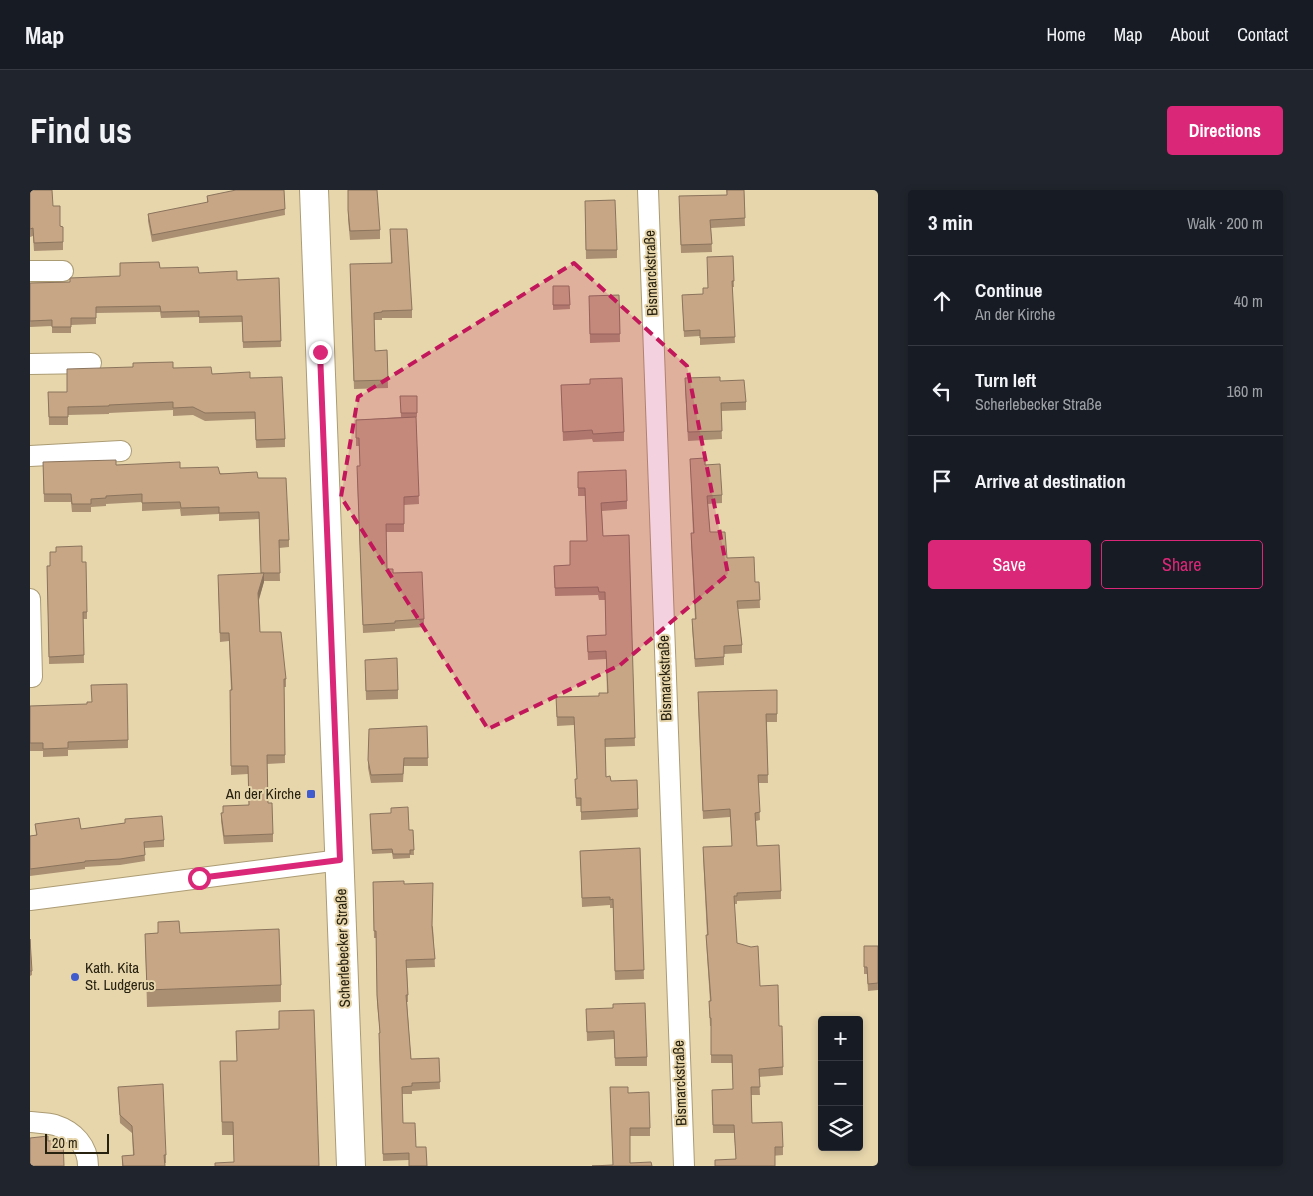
<!DOCTYPE html>
<html lang="en">
<head>
<meta charset="utf-8">
<style>
  body { margin:0; font-family:"Archivo Narrow",sans-serif; background:#20242c; color:#f1f3f6 }
  .controls { position:absolute; right:15px; bottom:15px; display:grid; overflow:hidden; border-radius:5px; box-shadow:0 2px 8px #0003 }
  .controls button { width:45px; height:45px; display:grid; place-items:center; padding:0; border:0; border-bottom:1px solid #363941; background:#171b24; color:#f1f3f6; font:25px sans-serif }
  .scale { position:absolute; left:15px; bottom:12px; width:64px; box-sizing:border-box; padding-left:5px; border:2px solid #272110; border-top:0; font-size:14px; line-height:18px; white-space:nowrap; color:#272110; -webkit-text-stroke:4px #e7d6ac; paint-order:stroke }
  .stop { position:absolute; width:15px; height:15px; margin:-11px; border:4px solid #db2777; border-radius:50%; background:#fff }
  .stop.end { background:#db2777; border-color:#fff; box-shadow:0 1px 5px #0008 }
  .list { margin:0; padding:0; list-style:none }
  h2 { display:flex; justify-content:space-between; align-items:center; height:65px; margin:0; padding:0 20px; font-size:21px }
  h2 small { font-size:16px; font-weight:400; color:#9ea1a6 }
  .list li { display:grid; grid-template-columns:32px 1fr auto; gap:15px; align-items:center; box-sizing:border-box; height:90px; padding:0 20px; border-top:1px solid #363941 }
  .list b { display:block; font-size:19px; white-space:nowrap }
  .list p { margin:0; font-size:16px; white-space:nowrap; color:#9ea1a6 }
  .list em { font-size:16px; font-style:normal; color:#9ea1a6 }
  .actions { display:flex; gap:10px; padding:15px 20px }
  .actions a { flex:1; padding:11px 0; border:1px solid #db2777; border-radius:5px; text-align:center; font-size:18px; color:#db2777 }
  .actions .main { background:#db2777; color:#fff }
  .icon { flex:none; width:28px; height:28px; fill:none; stroke:currentColor; stroke-width:2; stroke-linecap:round; stroke-linejoin:round }
  .map { position:relative; flex:none; width:848px; height:976px; overflow:hidden; border-radius:5px }
  header { display:flex; align-items:center; gap:30px; box-sizing:border-box; height:70px; padding:0 25px; background:#171b24; border-bottom:1px solid #363941 }
  header strong { font-size:24px }
  nav { display:flex; gap:28px; margin-inline-start:auto; font-size:18px }
  .intro { display:flex; align-items:center; justify-content:space-between; box-sizing:border-box; height:120px; padding:0 30px }
  h1 { margin:0; font-size:35px }
  .button { padding:12px 22px; border-radius:5px; background:#db2777; color:#fff; font-size:18px; font-weight:700 }
  main { display:flex; gap:30px; padding:0 30px }
  aside { flex:1; background:#171b24; border-radius:5px; box-shadow:0 2px 8px #0003 }
  .map>svg:first-child { display:block }
</style>
</head>
<body>
<header>
<strong>Map</strong>
<nav><a>Home</a><a>Map</a><a>About</a><a>Contact</a></nav>
</header>
<div class="intro"><h1>Find us</h1><a class="button">Directions</a></div>
<main>
<div class="map">
<svg width="848" height="976" viewBox="0 0 848 976">
  <rect width="100%" height="100%" fill="#e7d6ac"/>
  <g fill="none" stroke-linecap="round" stroke-linejoin="round">
    <g stroke="#ac9c74" stroke-width="22">
      <g id="street">
        <polyline points="618,0 654,976"/>
        <polyline points="0,81 33,81"/>
        <polyline points="0,174 61,173"/>
        <polyline points="0,266 91,261"/>
        <polyline points="0,409 2,487 0,487"/>
        <polyline points="0,710 310,670"/>
        <path d="M0,932C8,933 17,933 25,935C44,941 58,956 58,976"/>
      </g>
    </g>
    <g stroke="#ac9c74" stroke-width="30">
      <polyline id="secondary" points="284,0 321,976"/>
    </g>
    <use href="#street" stroke="#fff" stroke-width="20"/>
    <use href="#secondary" stroke="#fff" stroke-width="28"/>
  </g>
  <g fill="#aa8f72">
    <polygon points="0,0 23,16 30,36 33,37 33,60 4,61 3,46 0,47"/>
    <polygon points="254,0 255,25 122,52 118,31 118,24 177,13 177,6"/>
    <polygon points="318,0 350,40 350,49 320,50 318,29"/>
    <polygon points="696,0 714,0 715,36 681,38 682,62 651,63 649,14 697,5"/>
    <polygon points="555,11 587,60 587,68 556,69"/>
    <polygon points="360,39 382,120 382,128 352,128 352,130 344,130 345,161 357,160 358,198 324,199 320,82 361,73"/>
    <polygon points="703,66 704,97 702,97 705,153 670,155 670,146 654,147 652,105 673,104"/>
    <polygon points="130,78 169,83 207,90 249,88 251,157 213,158 212,132 169,133 169,127 131,128 130,122 66,123 66,134 41,135 41,143 22,143 22,136 0,137 0,93 40,92 90,86"/>
    <polygon points="523,96 539,96 540,119 523,120"/>
    <polygon points="589,105 590,152 560,153 559,106"/>
    <polygon points="143,178 182,184 220,188 255,249 255,257 226,258 225,229 175,231 163,225 143,226 143,220 79,223 79,224 38,225 38,235 19,235 18,202 37,202"/>
    <polygon points="690,191 716,212 716,220 691,221 692,249 658,251 655,197"/>
    <polygon points="531,195 594,242 594,251 563,252 562,249 533,251"/>
    <polygon points="370,206 387,206 387,227 386,227 389,314 374,315 374,342 356,342 357,379 363,383 394,429 394,437 365,439 365,441 333,443 327,284 330,276 329,256 326,256 326,230 371,227"/>
    <polygon points="660,269 675,275 692,305 692,313 678,314 680,342 697,368 725,392 729,392 730,418 708,419 712,455 712,463 694,464 694,475 665,477 662,437 662,429 665,429 661,352 661,343 663,343"/>
    <polygon points="13,272 86,275 150,278 228,288 259,350 259,357 249,358 250,391 234,391 229,410 230,442 256,489 256,497 254,497 255,573 237,574 238,613 243,644 243,652 194,654 191,631 191,623 219,615 218,584 201,585 200,500 201,500 199,451 190,452 188,393 231,383 229,329 189,331 189,324 151,326 150,319 112,321 112,312 76,314 76,316 61,317 61,322 42,322 41,312 14,312"/>
    <polygon points="548,282 597,311 597,319 572,321 573,346 599,345 605,556 575,557 576,587 581,591 607,590 608,627 551,630 551,616 546,616 545,589 547,589 544,535 527,536 526,507 569,506 577,503 576,469 558,470 557,446 576,445 575,410 569,410 568,405 525,406 524,376 540,375 557,351 555,306 548,306"/>
    <polygon points="52,372 57,422 57,429 53,429 54,473 19,474 17,376"/>
    <polygon points="335,478 368,500 368,509 336,510"/>
    <polygon points="747,500 747,532 737,532 738,593 728,593 730,630 726,631 727,656 751,701 751,709 707,711 707,714 704,714 707,753 749,836 752,836 753,885 729,887 730,905 721,905 722,933 753,957 753,965 706,969 704,943 683,943 682,908 703,899 702,873 681,873 681,836 680,836 679,811 680,811 677,766 676,745 677,745 673,665 673,657 702,656 700,627 673,629 668,510"/>
    <polygon points="0,516 98,550 98,558 38,560 38,566 13,567 13,561 0,561"/>
    <polygon points="397,536 398,576 374,576 373,592 341,593 338,578 339,539"/>
    <polygon points="340,624 379,640 383,640 384,665 380,665 380,668 363,669 362,663 342,664"/>
    <polygon points="95,629 134,650 134,657 114,658 115,671 90,675 55,677 55,679 0,686 0,646 6,645 5,634 51,639 95,633"/>
    <polygon points="610,658 614,789 585,790 583,718 580,718 580,715 552,717 550,661"/>
    <polygon points="343,692 374,694 403,737 405,777 377,778 378,805 378,812 377,812 381,869 409,868 410,899 382,901 382,904 372,904 373,933 385,933 379,970 353,971 349,850 350,843 347,813 346,748 344,748"/>
    <polygon points="128,732 251,795 251,812 117,817 115,744 128,743"/>
    <polygon points="0,749 2,781 2,785 0,786"/>
    <polygon points="834,756 848,756 848,800 838,801 837,784 834,784"/>
    <polygon points="556,819 617,867 617,876 585,876 584,849 557,851"/>
    <polygon points="284,820 204,972 203,945 192,945 190,871 207,871 206,841 249,839 249,821"/>
    <polygon points="88,897 136,965 136,973 134,973 135,976 92,976 92,966 103,965 102,943 90,933"/>
    <polygon points="580,897 598,903 620,938 620,946 600,946 583,975"/>
  </g>
  <polygon fill="#8b745d" points="234,383 234,392 228,412 228,403"/>
  <g fill="#c6a685" stroke="#8b745d">
    <polygon points="0,0 22,0 23,16 30,16 30,36 33,37 33,52 4,53 3,38 0,39"/>
    <polygon points="206,0 254,0 255,19 122,45 118,24 178,12 177,6"/>
    <polygon points="318,0 347,0 350,40 320,41 318,20"/>
    <polygon points="697,0 714,0 715,28 680,30 682,54 651,55 649,6 697,5"/>
    <polygon points="585,10 587,60 556,60 555,11"/>
    <polygon points="360,39 377,39 382,120 352,121 352,122 344,123 345,161 357,160 358,190 324,191 320,74 362,73"/>
    <polygon points="703,66 704,91 702,91 705,147 670,148 670,140 654,141 652,105 673,104 673,98 678,98 677,67"/>
    <polygon points="129,72 130,78 168,77 169,83 207,81 207,90 249,88 251,151 213,152 212,126 169,127 169,121 131,122 130,116 66,117 66,128 41,128 41,137 22,137 22,130 0,131 0,93 40,92 40,88 90,86 90,73"/>
    <polygon points="523,96 539,96 540,115 523,115"/>
    <polygon points="589,105 590,144 560,144 559,106"/>
    <polygon points="143,172 143,178 181,177 182,184 220,182 220,188 252,187 255,249 226,250 225,222 175,223 163,217 143,218 143,212 79,215 79,216 38,217 38,227 19,227 18,202 37,202 37,179 103,177 103,173"/>
    <polygon points="690,187 690,191 714,190 716,212 691,213 692,241 658,242 655,188"/>
    <polygon points="592,188 594,242 563,244 562,240 533,242 531,195 560,194 560,189"/>
    <polygon points="370,206 387,206 387,223 371,223"/>
    <polygon points="386,227 389,306 374,307 374,334 356,334 357,379 363,379 363,383 392,382 394,429 365,431 365,433 333,435 327,276 330,276 329,248 326,248 326,230"/>
    <polygon points="675,268 675,275 690,274 692,305 677,306 680,342 695,342 697,368 724,367 725,392 729,392 730,410 707,411 712,455 694,456 694,467 665,469 662,429 666,429 661,343 664,343 660,269"/>
    <polygon points="86,270 86,275 150,272 150,278 188,277 190,284 227,282 228,288 256,288 259,350 249,350 250,383 231,383 229,322 189,323 189,317 151,318 150,312 112,313 112,304 76,306 76,308 61,309 61,314 42,314 41,304 14,304 13,272"/>
    <polygon points="596,280 597,311 571,313 573,346 599,345 605,548 575,549 576,587 580,586 581,591 607,590 608,619 551,622 551,608 546,608 545,589 547,589 544,527 527,527 526,507 569,506 569,503 578,503 576,461 558,462 557,446 576,445 575,402 569,402 568,397 525,398 524,376 540,375 540,351 557,351 555,298 548,298 548,282"/>
    <polygon points="52,356 52,372 56,372 57,422 53,422 54,465 19,467 17,376 20,376 20,362 26,362 26,357"/>
    <polygon points="234,383 228,403 230,442 251,442 256,489 254,489 255,565 237,565 238,613 242,613 243,644 194,646 191,623 193,623 193,616 219,615 218,576 201,576 200,500 202,500 199,443 190,443 188,385"/>
    <polygon points="367,468 368,500 336,501 335,470"/>
    <polygon points="97,494 98,550 38,552 38,558 13,559 13,553 0,553 0,516 57,514 57,512 62,512 61,495"/>
    <polygon points="747,500 747,524 736,524 738,585 728,585 730,622 725,623 727,656 749,655 751,701 707,703 707,706 704,706 707,753 721,757 728,756 730,796 748,795 749,836 752,836 753,877 729,879 730,897 721,897 722,933 752,932 753,957 745,957 745,976 685,976 685,970 706,969 704,935 683,935 682,900 703,899 702,865 681,865 681,828 680,828 679,811 681,811 677,758 676,745 678,745 673,657 702,656 700,619 673,621 668,502"/>
    <polygon points="397,536 398,568 374,568 373,584 341,585 338,570 339,539"/>
    <polygon points="378,617 379,640 383,640 384,660 380,660 380,664 363,664 362,659 342,660 340,624 361,623 361,618"/>
    <polygon points="132,626 134,650 114,652 115,665 90,669 55,671 55,672 0,679 0,646 7,645 5,634 49,628 51,639 95,633 95,629"/>
    <polygon points="610,658 614,780 585,781 583,709 580,710 580,707 552,708 550,661"/>
    <polygon points="374,691 374,694 403,693 402,736 405,769 376,770 378,805 376,805 381,869 409,868 410,892 382,893 382,896 372,897 373,933 385,933 386,957 396,957 397,976 379,976 379,963 353,964 349,843 350,843 347,805 346,741 344,741 343,692"/>
    <polygon points="149,731 150,743 249,739 251,795 117,800 115,744 128,743 128,732"/>
    <polygon points="0,749 2,781 0,781"/>
    <polygon points="834,756 848,756 848,793 838,794 837,777 834,777"/>
    <polygon points="615,813 617,867 585,868 584,841 557,842 556,819 583,818 583,814"/>
    <polygon points="284,820 289,976 185,976 185,973 204,972 203,932 192,932 190,871 207,871 206,841 249,839 249,821"/>
    <polygon points="133,894 136,965 134,965 135,976 93,976 92,966 104,965 102,936 90,925 88,897"/>
    <polygon points="580,897 598,897 598,903 619,902 620,938 600,938 600,973 621,972 622,976 562,976 583,975"/>
    <polygon points="18,946 18,951 33,950 34,976 0,976 0,948"/>
  </g>
  <g fill="none" stroke-linecap="round" stroke-linejoin="round">
    <polyline stroke="#db2777" stroke-width="6" points="169,688 310,670 290,162"/>
  </g>
  <path fill="#c2185b" fill-opacity="0.2" stroke="#c2185b" stroke-width="4" stroke-dasharray="10 6" stroke-linejoin="round" d="M544,73L657,176L698,384L590,475L458,539L311,307L328,207Z"/>
  <g fill="#3f5bce" stroke="#e7d6ac" stroke-width="2">
    <rect x="276" y="599" width="10" height="10" rx="2.5"/>
    <circle cx="45" cy="787" r="5"/>
  </g>
  <g text-anchor="middle" stroke-width="4" stroke-linejoin="round" paint-order="stroke">
    <g font-size="15" fill="#272110" stroke="#e7d6ac">
      <text transform="translate(621 83) rotate(-92)" y="5">Bismarckstraße</text>
      <text transform="translate(635 488) rotate(-92)" y="5">Bismarckstraße</text>
      <text transform="translate(313 758) rotate(-92)" y="5">Scherlebecker Straße</text>
      <text transform="translate(650 893) rotate(-92)" y="5">Bismarckstraße</text>
    </g>
    <g font-size="15" fill="#272110" stroke="#e7d6ac" text-anchor="end">
      <text x="271" y="609">An der Kirche</text>
      <text x="55" y="783" text-anchor="start">Kath. Kita<tspan x="55" dy="17">St. Ludgerus</tspan></text>
    </g>
  </g>
</svg>
<div class="controls">
<button>+</button>
<button>−</button>
<button><svg class="icon" aria-label="layers" viewBox="0 0 24 24"><path d="M12 4l9 5-9 5-9-5zM3 14l9 5 9-5"/></svg></button>
</div>
<div class="scale">20 m</div>
<div class="stop" style="left:169px;top:688px"></div>
<div class="stop end" style="left:290px;top:162px"></div>
</div>
<aside>
<h2>3 min<small>Walk · 200 m</small></h2>
<ul class="list">
<li><svg class="icon" aria-label="ahead" viewBox="0 0 24 24"><path d="M12 20V5M6 11l6-6 6 6"/></svg><div><b>Continue</b><p>An der Kirche</p></div><em>40 m</em></li>
<li><svg class="icon" aria-label="left" viewBox="0 0 24 24"><path d="M17 20v-9H6M10 6l-5 5 5 5"/></svg><div><b>Turn left</b><p>Scherlebecker Straße</p></div><em>160 m</em></li>
<li><svg class="icon" aria-label="arrive" viewBox="0 0 24 24"><path d="M6 21V4h12l-3 4 3 4H6"/></svg><div><b>Arrive at destination</b></div></li>
</ul>
<div class="actions"><a class="main">Save</a><a>Share</a></div>
</aside>
</main>
</body>
</html>
